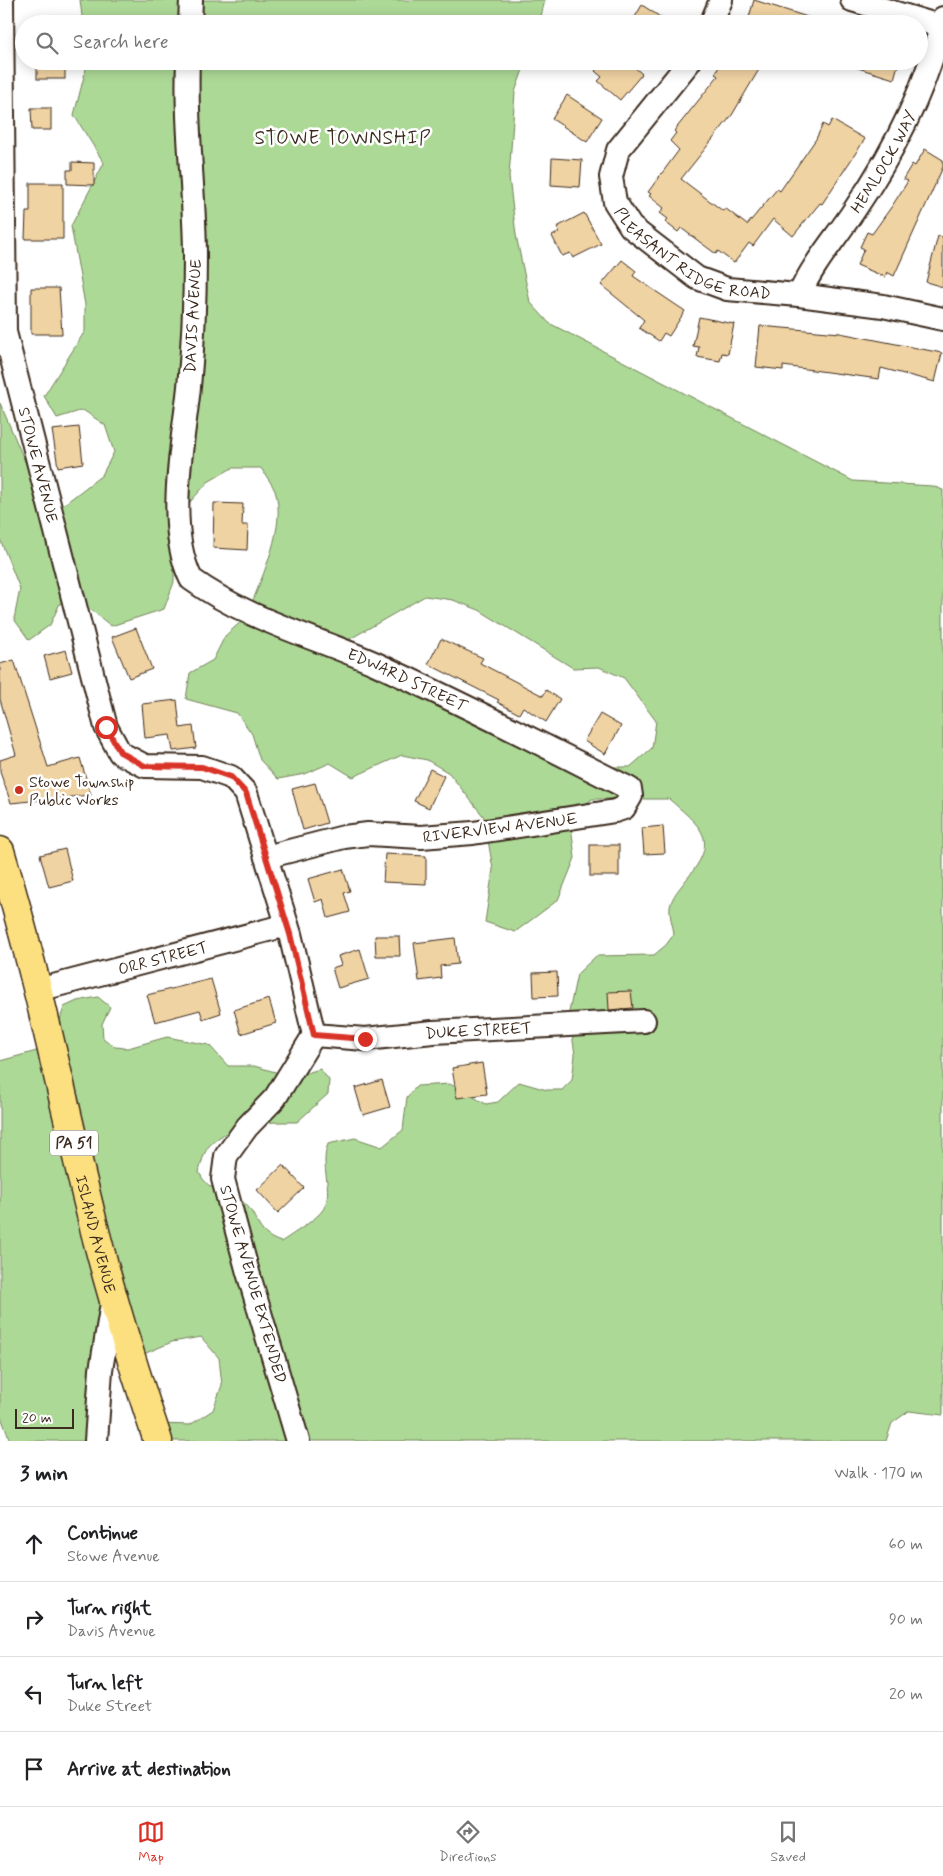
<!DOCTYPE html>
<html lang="en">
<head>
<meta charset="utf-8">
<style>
  body { margin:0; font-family:Mynerve,sans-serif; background:#f2f2f2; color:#202124 }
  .scale { position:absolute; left:15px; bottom:12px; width:59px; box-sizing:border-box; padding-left:5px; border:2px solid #3b2a1e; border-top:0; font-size:14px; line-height:18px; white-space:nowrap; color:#3b2a1e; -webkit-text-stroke:4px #fff; paint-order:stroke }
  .stop { position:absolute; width:15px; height:15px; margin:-11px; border:4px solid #d93025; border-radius:50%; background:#fff }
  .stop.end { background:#d93025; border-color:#fff; box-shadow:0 1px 5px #0008 }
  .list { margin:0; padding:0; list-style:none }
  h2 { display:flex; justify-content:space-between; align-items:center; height:65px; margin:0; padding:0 20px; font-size:21px }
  h2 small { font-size:16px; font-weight:400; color:#757577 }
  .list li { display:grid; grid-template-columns:32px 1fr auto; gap:15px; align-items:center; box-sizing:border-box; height:75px; padding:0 20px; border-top:1px solid #e0e0e0 }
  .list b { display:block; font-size:19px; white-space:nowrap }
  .list p { margin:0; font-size:16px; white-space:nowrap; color:#757577 }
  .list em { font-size:16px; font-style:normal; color:#757577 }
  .icon { flex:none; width:28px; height:28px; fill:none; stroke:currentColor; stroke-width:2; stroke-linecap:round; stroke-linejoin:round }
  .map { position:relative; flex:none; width:943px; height:1441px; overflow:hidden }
  .search { position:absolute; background:#fff; box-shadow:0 2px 12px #0003; left:15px; right:15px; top:15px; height:55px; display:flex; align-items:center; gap:12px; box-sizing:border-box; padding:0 18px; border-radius:28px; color:#757577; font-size:19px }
  .sheet { height:365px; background:#fff }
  nav { display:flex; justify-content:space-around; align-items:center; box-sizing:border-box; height:70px; border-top:1px solid #e0e0e0; background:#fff; font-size:14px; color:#757577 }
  nav a { display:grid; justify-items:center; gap:2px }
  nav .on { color:#d93025 }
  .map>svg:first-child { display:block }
</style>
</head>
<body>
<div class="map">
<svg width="943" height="1441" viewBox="0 0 943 1441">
  <rect width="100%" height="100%" fill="#fff"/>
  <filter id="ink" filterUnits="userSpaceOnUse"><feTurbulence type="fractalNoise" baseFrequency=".02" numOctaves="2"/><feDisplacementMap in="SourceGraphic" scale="10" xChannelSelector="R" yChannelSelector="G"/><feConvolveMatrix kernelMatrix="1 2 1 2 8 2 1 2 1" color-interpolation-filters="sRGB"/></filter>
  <g filter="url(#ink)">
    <g fill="#add997" stroke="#74825a">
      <polygon points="80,0 545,0 539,24 83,24"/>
      <path d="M88,61H526L515,92L509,177L516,235L530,302L549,323L853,481L932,486L943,490V1415L909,1411L892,1423L886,1441H166L160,1424L190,1425L213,1410L222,1385L219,1358L201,1337L172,1342L139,1356L56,1033L64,1007L77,1001L98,997L110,1007L102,1024L103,1038L115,1047L128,1048L167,1037L209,1045L228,1066H254L293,1077L320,1069L329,1080L328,1094L297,1122C265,1122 234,1121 209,1146C204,1152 201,1164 199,1172C210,1195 224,1188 242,1201C260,1215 253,1233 281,1242C291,1235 319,1218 324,1208C334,1189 319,1167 328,1144L355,1138L382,1147L403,1130L407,1097L417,1086L450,1084L486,1104L498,1102L519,1082L547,1090H562L572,1080L575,1055L569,1012L577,974L596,956L654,955L666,945L674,934C673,926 669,915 670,907C672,896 680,888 686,880C720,839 703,829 669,799H592L570,817L575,858L558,900L515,932L485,922L493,869L484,817L449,773L427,760L402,755L353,777L330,763L305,774L278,779L260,760L252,734L237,713L186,699L190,673L213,660L225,636L244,619L404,682L585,774L611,767H630L652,748L656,721L624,678L599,667L573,668L479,610L453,600L425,596L343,643L250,608C262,576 287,525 275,491C272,483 265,475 261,468H232L208,482L190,502L174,525V582L164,609L111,626L90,609L60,603L50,625L29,640L14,619L20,589L0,539V403L38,492L58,509L102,475L114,452L105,425L83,410L57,418L44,396L85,331V305L71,226L104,163L74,115Z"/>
      <polygon points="44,1049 106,1301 93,1441 10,1441 0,1414 0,1061"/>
    </g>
    <g fill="#f0d3a3" stroke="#3b2a1e">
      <polygon points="754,0 817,20 817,24 747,24"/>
      <polygon points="642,5 671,24 631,24"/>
      <rect x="37" y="61" width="28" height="18"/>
      <polygon points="603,61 628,61 642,74 620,100 598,81 602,77 595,71"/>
      <polygon points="722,61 764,61 732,115 681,179 723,211 725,208 747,225 777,189 780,191 816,139 823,124 828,127 832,120 865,139 822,204 820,203 793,236 773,219 753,246 749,243 734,263 718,251 716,254 681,228 678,232 665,222 668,219 660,213 664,208 649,196 651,194 648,192 679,150 670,141 676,133 674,131 718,76 715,74"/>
      <polygon points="849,61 899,61 894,79 848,65"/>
      <polygon points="567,95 602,118 587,142 552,119"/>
      <polygon points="31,108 51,108 51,130 32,130"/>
      <polygon points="925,149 943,160 943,167 894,276 887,272 885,277 857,265 864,249 860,247 867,232 872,234 892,206 908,181 903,179 912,164 915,166"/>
      <polygon points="552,158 582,160 580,187 551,185"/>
      <polygon points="72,162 94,163 94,185 67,184 67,170 72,170"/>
      <polygon points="30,183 63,183 63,239 25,239 26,212 30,212"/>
      <polygon points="584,213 601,244 573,258 570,253 562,256 552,236 560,232 557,227"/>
      <polygon points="938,236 943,237 943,287 926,282"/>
      <polygon points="622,260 636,271 633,276 685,311 669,336 664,333 659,341 639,328 644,320 601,285"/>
      <polygon points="31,288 59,288 62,334 31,334"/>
      <polygon points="699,317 734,324 728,354 722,353 720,361 697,357 699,347 693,346"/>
      <polygon points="760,326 840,333 942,353 935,382 881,368 879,379 783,366 783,370 756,367"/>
      <polygon points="79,427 83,463 58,467 52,430"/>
      <polygon points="214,503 243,504 242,525 248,525 247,550 213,548"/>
      <polygon points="136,628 152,669 129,678 112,637"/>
      <polygon points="441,639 483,658 480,663 543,696 546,690 560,699 546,722 523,707 519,714 497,702 499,700 428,664"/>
      <polygon points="66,650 72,672 50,678 44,656"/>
      <polygon points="14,660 48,767 80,758 91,795 11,803 0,772 0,760 16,755 0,699 0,664"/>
      <polygon points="177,700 180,728 193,726 196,748 173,751 170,735 145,738 142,704"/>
      <polygon points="600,714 621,726 605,754 584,741"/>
      <polygon points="430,769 444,776 429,808 414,801"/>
      <polygon points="315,783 327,823 303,830 292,789"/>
      <polygon points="663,826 665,853 644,854 642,828"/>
      <rect x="590" y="845" width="29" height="31"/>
      <polygon points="65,849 73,881 49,887 40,855"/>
      <polygon points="385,854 426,856 426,884 383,882"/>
      <polygon points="343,869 350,891 344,893 350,912 328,918 323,899 315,902 308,879"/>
      <polygon points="375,936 399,936 400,956 376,956"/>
      <polygon points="455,938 458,964 440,966 441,978 419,981 414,943"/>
      <polygon points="360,949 369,979 338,988 332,968 341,965 338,956"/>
      <polygon points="557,972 558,996 534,997 533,973"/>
      <polygon points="211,979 221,1013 203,1019 200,1010 155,1022 147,995"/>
      <polygon points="631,991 633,1008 609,1010 608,992"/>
      <polygon points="269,999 276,1023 241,1034 234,1010"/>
      <polygon points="482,1063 487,1094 457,1098 452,1068"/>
      <polygon points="382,1080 390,1107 363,1115 355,1088"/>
      <polygon points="283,1165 304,1188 278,1213 257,1190"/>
    </g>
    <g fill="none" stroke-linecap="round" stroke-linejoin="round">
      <g stroke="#3b2a1e" stroke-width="26">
        <g id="minor">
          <path id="s1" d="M2,0L5,332L106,727L120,753L145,766L202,767L231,777L246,793L290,934L314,1035"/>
          <polyline points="852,0 943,27"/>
          <polyline points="190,24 191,0"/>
          <polyline points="711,24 721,0"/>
          <path id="s2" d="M188,61C185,127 195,192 195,258C195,301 193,345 189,387C183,445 165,525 191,579C246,619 312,636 374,663C460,702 545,746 630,789L631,796L624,808L615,811L473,833L421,837L368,834L344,837L266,857"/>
          <path id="s3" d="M690,61L618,150L611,177L615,202L631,227L697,278L727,289L799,295L883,306L943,319"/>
          <path id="s4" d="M799,295C814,262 836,238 855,209C895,150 927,87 943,18"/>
          <path id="s5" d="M38,990L287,925"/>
          <path id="s6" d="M314,1035L365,1039L433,1032L644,1021"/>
          <polyline points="96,1441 101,1370 113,1297"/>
          <polyline points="298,1441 247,1269 223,1179 226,1156 247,1127 275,1098 314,1035"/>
        </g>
      </g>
      <g stroke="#3b2a1e" stroke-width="31">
        <g id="major">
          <path id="s7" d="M0,851C37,973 62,1099 93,1223C111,1296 134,1369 158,1441"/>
        </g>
      </g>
      <use href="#minor" stroke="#fff" stroke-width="22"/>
      <use href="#major" stroke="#fce080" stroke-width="28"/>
    </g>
  </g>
  <g fill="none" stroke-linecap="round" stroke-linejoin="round" filter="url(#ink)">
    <polyline stroke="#d93025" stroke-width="6" points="106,727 120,752 145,766 202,767 231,777 246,793 290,934 314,1035 365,1039"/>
  </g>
  <circle fill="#c8321e" stroke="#fff" stroke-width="2" cx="19" cy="790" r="5"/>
  <g text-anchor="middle" stroke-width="5" stroke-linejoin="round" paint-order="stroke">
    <rect fill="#fff" stroke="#766a62" stroke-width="1" x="50" y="1130.5" width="48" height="25" rx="4"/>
    <g font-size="15" font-weight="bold" fill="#3b2a1e">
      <text x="74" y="1148">PA 51</text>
    </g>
    <g font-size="16" fill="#3b2a1e" stroke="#fff">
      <text dy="6" stroke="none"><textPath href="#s4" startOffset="158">HEMLOCK WAY</textPath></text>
      <text dy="6" stroke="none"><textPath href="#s3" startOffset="266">PLEASANT RIDGE ROAD</textPath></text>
      <text transform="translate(192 316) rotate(-87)" y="6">DAVIS AVENUE</text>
      <text dy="6" stroke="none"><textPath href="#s1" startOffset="469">STOWE AVENUE</textPath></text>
      <text dy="6" stroke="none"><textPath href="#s2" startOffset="760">EDWARD STREET</textPath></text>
      <text transform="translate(500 827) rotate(-7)" y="6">RIVERVIEW AVENUE</text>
      <text dy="6" stroke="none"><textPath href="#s5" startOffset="129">ORR STREET</textPath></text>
      <text dy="6" stroke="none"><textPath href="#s6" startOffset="165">DUKE STREET</textPath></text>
      <text dy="6" stroke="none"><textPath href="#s7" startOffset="395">ISLAND AVENUE</textPath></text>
      <text transform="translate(254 1284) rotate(74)" y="6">STOWE AVENUE EXTENDED</text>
    </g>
    <g font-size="16" fill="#3b2a1e" stroke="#fff" text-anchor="start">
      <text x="29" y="787">Stowe Township<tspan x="29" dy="18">Public Works</tspan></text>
    </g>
    <g font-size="19" letter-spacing="1" fill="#3b2a1e" stroke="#fff">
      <text x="343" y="144">STOWE TOWNSHIP</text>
    </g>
  </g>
</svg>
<div class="scale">20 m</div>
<div class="stop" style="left:106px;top:727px"></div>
<div class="stop end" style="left:365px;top:1039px"></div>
<div class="search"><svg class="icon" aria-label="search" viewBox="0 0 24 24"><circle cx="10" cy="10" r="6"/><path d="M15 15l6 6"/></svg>Search here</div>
</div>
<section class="sheet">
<h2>3 min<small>Walk · 170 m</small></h2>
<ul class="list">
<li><svg class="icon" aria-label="ahead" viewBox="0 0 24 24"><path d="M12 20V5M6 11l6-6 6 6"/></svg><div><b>Continue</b><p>Stowe Avenue</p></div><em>60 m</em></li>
<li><svg class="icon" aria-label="right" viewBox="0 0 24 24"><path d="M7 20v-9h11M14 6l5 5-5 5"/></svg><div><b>Turn right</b><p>Davis Avenue</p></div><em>90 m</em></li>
<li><svg class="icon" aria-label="left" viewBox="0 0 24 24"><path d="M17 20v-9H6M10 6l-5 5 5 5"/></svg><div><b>Turn left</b><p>Duke Street</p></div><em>20 m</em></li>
<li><svg class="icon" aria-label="arrive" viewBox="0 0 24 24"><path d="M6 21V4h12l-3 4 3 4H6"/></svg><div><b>Arrive at destination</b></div></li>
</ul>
</section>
<nav>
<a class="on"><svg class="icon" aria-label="map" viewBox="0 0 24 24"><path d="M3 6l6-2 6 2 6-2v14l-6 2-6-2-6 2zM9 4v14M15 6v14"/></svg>Map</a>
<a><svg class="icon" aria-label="directions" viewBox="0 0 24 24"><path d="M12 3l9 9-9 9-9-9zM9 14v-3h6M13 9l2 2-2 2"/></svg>Directions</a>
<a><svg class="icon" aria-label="saved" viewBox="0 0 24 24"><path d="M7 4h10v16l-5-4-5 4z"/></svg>Saved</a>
</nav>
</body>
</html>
